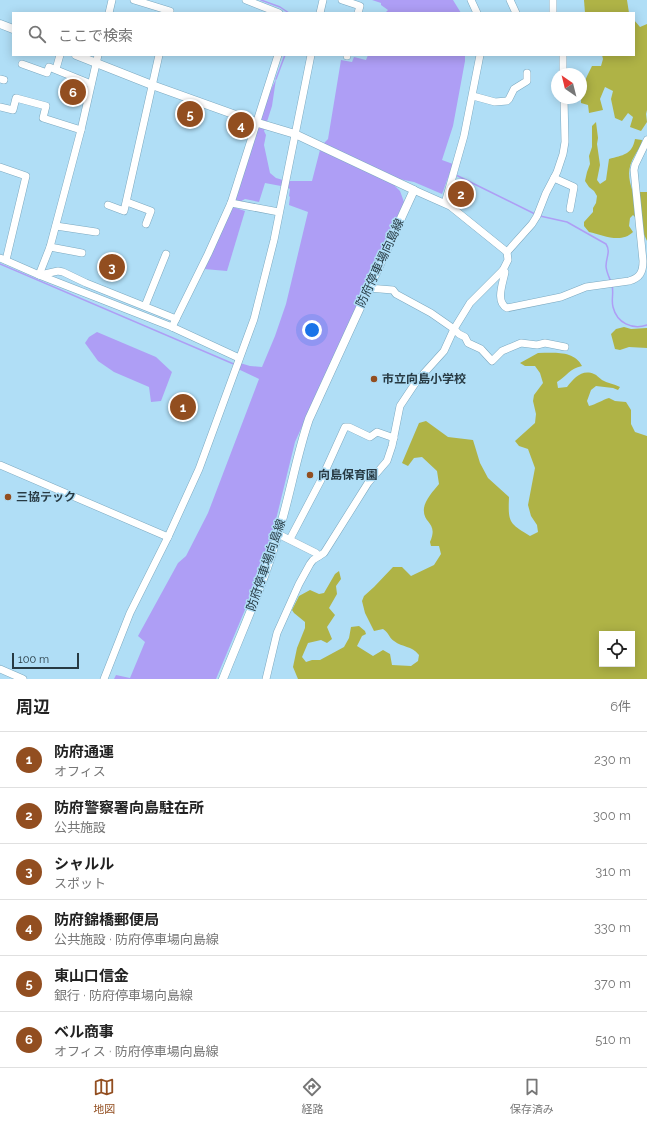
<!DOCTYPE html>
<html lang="ja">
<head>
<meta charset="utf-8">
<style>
  body { margin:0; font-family:Raleway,"Noto Sans JP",sans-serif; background:#f6f6f6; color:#222 }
  .controls { position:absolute; right:12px; bottom:12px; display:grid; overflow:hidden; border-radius:0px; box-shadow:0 2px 10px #0003 }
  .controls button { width:36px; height:36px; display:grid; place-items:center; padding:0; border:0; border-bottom:1px solid #e0e0e0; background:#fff; color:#222; font:20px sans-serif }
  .compass { position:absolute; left:551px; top:68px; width:36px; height:36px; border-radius:50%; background:#fff; box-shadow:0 2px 10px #0003; rotate:325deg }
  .scale { position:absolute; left:12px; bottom:10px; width:67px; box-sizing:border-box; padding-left:4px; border:2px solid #273a43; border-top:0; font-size:11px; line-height:14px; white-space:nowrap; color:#273a43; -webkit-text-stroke:3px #b0def6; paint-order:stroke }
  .you { position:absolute; left:312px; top:330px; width:14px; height:14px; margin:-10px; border:3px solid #fff; border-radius:50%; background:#1a73e8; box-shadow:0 0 0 6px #1a73e833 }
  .badge { display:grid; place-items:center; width:26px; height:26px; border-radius:50%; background:#924e20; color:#fff; font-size:13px; font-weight:700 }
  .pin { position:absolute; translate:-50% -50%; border:2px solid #fff; box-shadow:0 1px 4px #0006 }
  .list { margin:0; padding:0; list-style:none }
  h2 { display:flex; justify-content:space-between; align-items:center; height:52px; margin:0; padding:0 16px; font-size:17px }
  h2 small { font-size:13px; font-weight:400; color:#767676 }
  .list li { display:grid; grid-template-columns:26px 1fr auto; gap:12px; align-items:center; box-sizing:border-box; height:56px; padding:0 16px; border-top:1px solid #e0e0e0 }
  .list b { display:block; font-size:15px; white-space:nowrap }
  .list p { margin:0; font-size:13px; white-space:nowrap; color:#767676 }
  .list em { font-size:13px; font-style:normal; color:#767676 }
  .icon { flex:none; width:22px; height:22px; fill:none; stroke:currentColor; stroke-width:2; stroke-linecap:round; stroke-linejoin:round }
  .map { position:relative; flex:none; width:647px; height:679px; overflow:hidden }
  .search { position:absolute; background:#fff; box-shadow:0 2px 10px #0003; left:12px; right:12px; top:12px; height:44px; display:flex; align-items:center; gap:10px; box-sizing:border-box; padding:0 14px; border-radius:0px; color:#767676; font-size:15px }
  .sheet { height:388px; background:#fff }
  nav { display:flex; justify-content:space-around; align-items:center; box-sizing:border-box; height:56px; border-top:1px solid #e0e0e0; background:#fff; font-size:11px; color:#767676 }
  nav a { display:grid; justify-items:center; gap:2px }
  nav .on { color:#924e20 }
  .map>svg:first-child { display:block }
</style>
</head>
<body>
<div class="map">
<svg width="647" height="679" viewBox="0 0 647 679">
  <rect width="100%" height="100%" fill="#b0def6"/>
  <g fill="#afb346" fill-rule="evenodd">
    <polygon points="584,0 627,0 629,13 585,13"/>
    <path d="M634,20L640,27L647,24V110L646,114L647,122L641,131L630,127L633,117L628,113L622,121L615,118L611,99L613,91L605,87L600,99L603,110L589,113L588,105L581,103C581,87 585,80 592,66H601L603,59L602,55H634Z"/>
    <path d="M596,122L598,138L597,144L600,165L597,180L600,184L606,180L609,159C623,155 632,155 635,139L642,140C642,147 638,149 635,155C627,168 628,178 633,192H647V241L637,219L633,215L630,218L629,226L633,232C621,244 603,235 589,232L584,226V222L593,212V208L596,203L597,196L594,191L589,187L585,181L587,172L590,164L589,156L592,147V126Z"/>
    <polygon points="624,327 631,329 647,328 647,348 629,347 620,350 615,349 611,334 616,329"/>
    <path d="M538,353C553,353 574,350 582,366C569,369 568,375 557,382L558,388L567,387C574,378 582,369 594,374C597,375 599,378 602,380C607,383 614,384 620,387L618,390L613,388L596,386L591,390L587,401L589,406C597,404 602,400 609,398L615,401L626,402L631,410V424L635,432L647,436V679H298L293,667L297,648L305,628V622L294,613L292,610L299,596L310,590L319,594L324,593L335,574L339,571L341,579L336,586L337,594L329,608L335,615L327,627L332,639L327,643L321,640L308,643L302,657L306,662L312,660H320L344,647L349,638L351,627L359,626L365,631L366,634L362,636L357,646L373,656L383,650L390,654L392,665L411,666L418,661L419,655C411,645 403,648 394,641C389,638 390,634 383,629L374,631L365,613L362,601L364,596L374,587L393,567H402L411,576L434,565L441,554L439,546H431L430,542C439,522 422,524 424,508C425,500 434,490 439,484L437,471L422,457L414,458L408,466L402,463L419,423L426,421L448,437L473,440L480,463L488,478L509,497C508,523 509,523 530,536L538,532L537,525L531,516L528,505L535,468L528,449L519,446L515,441L535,423L536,414L533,401L534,395L543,383L540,373L535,366H525L520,363ZM602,634H632V664H602Z"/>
  </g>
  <g fill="#ae9ef5">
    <polygon points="372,0 453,0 461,13 379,13 386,12 388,10 381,5 381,3"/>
    <polygon points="368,55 465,55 465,61 453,126 442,160 453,164 442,194 414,182 399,179 395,186 400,191 404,202 295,442 269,548 252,593 216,679 114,679 116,675 130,678 145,642 138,636 178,563 186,556 208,513 259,379 238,369 240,363 250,366 262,367 275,336 286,304 308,212 289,205 290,197 289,196 290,189 287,187 288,181 312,181 321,146 328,139 341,60 352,62 354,57 366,60"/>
    <polygon points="276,79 272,106 264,131 266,135 264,145 270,173 276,178 283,180 281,186 265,183 259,202 245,199 238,203 235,202 265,103"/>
    <polygon points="233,207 245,211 227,271 204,269"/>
    <polygon points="97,332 156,357 172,372 161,401 151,402 149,387 114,372 98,361 85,343 89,337"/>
  </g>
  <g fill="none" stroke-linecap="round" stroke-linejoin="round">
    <g stroke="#ae9ef5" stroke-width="1.5">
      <polyline points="261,0 280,7 289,13"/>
      <polyline points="276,79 285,55"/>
      <polyline points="456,175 535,214"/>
      <path d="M540,216L567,222L606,244C611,252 606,257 606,266C606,271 609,277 611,282"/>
      <polyline points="0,264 236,365"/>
      <path d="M612,285C614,293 611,300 613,307C617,323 632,330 647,325"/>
    </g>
    <g stroke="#7ca9c0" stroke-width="8">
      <g id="minor">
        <polyline points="134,0 170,11 169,13"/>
        <polyline points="246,0 279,13"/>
        <polyline points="342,0 360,6 358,13"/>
        <polyline points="471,0 477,13"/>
        <polyline points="510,0 516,13"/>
        <polyline points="553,0 553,13"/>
        <polyline points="109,13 112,0"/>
        <polyline points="320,13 323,0"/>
        <polyline points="563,55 563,74"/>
        <polyline points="347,56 347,55"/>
        <polyline points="22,64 47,73 49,67 91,84"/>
        <polyline points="56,69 60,55"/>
        <polyline points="0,79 4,80"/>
        <polyline points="473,96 495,102 507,101 509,99 514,89 527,81 527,73"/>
        <polyline points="0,107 13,110 16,98 46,106 43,118 81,130"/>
        <polyline points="0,167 26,176 6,260"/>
        <polyline points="554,178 574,187 570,209"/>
        <polyline points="414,190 450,206 507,252"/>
        <polyline points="127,202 151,211 146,224"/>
        <polyline points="231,203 279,212"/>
        <polyline points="445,203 464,136 480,55"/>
        <polyline points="108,205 124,211 159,55"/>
        <polyline points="56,226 96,232"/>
        <polyline points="50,247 82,253"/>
        <polyline points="0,258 39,275 172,327 239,358"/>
        <path d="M503,270L505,272C503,283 495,302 507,308L561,297L586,287L629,281C640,278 643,272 643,261L634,170L635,165L647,140"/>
        <polyline points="39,275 50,247 81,130 98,55"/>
        <polyline points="40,275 58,271 63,272 86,283 176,319"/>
        <polyline points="368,288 393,290 396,294 431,313 454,329 459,334 465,337 468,343 481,349 492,361 502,351 521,343 537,345 545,343 565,347"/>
        <polyline points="145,306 166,254"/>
        <polyline points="172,327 208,254 231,203 278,55"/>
        <polyline points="0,465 168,537"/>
        <polyline points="278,534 316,553 319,556"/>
        <polyline points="290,539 321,480 345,427 349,427 370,437 377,432 394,438"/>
        <polyline points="0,669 23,679"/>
        <polyline points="104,679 130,613 168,537 199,469 254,319 274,240 311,55"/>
        <polyline points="266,679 277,633 299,584 310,564 313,560 324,553 368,483 387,461 392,446 400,406 416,382 444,351 454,329 470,303 503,270 508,260 507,252 532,224 537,216 546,193 557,172 563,154 565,142 564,98"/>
      </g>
    </g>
    <g stroke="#7ca9c0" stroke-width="9">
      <g id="major">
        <polyline points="0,24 13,29"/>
        <path d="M76,55L152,85L258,123L295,134L414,190L309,419C296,457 290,496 278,534C264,583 242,631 223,679"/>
      </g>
    </g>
    <use href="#minor" stroke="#fff" stroke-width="7"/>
    <use href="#major" stroke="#fff" stroke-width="8"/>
  </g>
  <g fill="#924e20" stroke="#b0def6" stroke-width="1.5">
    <circle cx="374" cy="379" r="4"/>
    <circle cx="310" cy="475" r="4"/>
    <circle cx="8" cy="497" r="4"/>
  </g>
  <g text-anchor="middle" stroke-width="3" stroke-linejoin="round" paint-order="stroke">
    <g font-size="12" fill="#273a43" stroke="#b0def6">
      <text transform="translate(380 263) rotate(-65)" y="4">防府停車場向島線</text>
      <text transform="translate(266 565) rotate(-71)" y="4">防府停車場向島線</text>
    </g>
    <g font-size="12" font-weight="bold" fill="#273a43" stroke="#b0def6" text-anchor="start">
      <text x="382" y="383">市立向島小学校</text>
      <text x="318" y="479">向島保育園</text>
      <text x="16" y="501">三協テック</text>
    </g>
  </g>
</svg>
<div class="controls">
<button><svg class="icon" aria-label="locate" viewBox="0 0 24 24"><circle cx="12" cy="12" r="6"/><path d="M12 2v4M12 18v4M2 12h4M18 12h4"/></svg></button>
</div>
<svg class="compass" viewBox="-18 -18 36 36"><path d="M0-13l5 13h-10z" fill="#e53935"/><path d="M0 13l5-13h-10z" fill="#767676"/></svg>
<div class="scale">100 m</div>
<div class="you"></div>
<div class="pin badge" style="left:183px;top:407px">1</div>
<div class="pin badge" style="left:461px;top:194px">2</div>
<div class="pin badge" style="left:112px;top:267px">3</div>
<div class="pin badge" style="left:241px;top:125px">4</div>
<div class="pin badge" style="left:190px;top:114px">5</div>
<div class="pin badge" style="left:73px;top:92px">6</div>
<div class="search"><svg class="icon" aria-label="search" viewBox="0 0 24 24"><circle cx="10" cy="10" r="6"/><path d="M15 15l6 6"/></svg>ここで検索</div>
</div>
<section class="sheet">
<h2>周辺<small>6件</small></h2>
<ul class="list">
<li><span class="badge">1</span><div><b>防府通運</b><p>オフィス</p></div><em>230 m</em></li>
<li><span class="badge">2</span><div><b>防府警察署向島駐在所</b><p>公共施設</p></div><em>300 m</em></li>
<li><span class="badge">3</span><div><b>シャルル</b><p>スポット</p></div><em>310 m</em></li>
<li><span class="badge">4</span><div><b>防府錦橋郵便局</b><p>公共施設 · 防府停車場向島線</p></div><em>330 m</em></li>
<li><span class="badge">5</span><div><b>東山口信金</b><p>銀行 · 防府停車場向島線</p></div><em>370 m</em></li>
<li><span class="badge">6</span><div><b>ベル商事</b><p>オフィス · 防府停車場向島線</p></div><em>510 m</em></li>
</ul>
</section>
<nav>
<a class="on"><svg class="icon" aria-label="map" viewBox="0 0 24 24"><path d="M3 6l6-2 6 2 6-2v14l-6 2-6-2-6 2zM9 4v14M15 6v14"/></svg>地図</a>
<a><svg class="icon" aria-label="directions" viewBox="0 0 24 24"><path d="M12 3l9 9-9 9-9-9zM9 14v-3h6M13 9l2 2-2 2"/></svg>経路</a>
<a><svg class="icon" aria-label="saved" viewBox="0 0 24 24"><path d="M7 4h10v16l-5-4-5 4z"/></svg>保存済み</a>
</nav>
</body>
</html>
